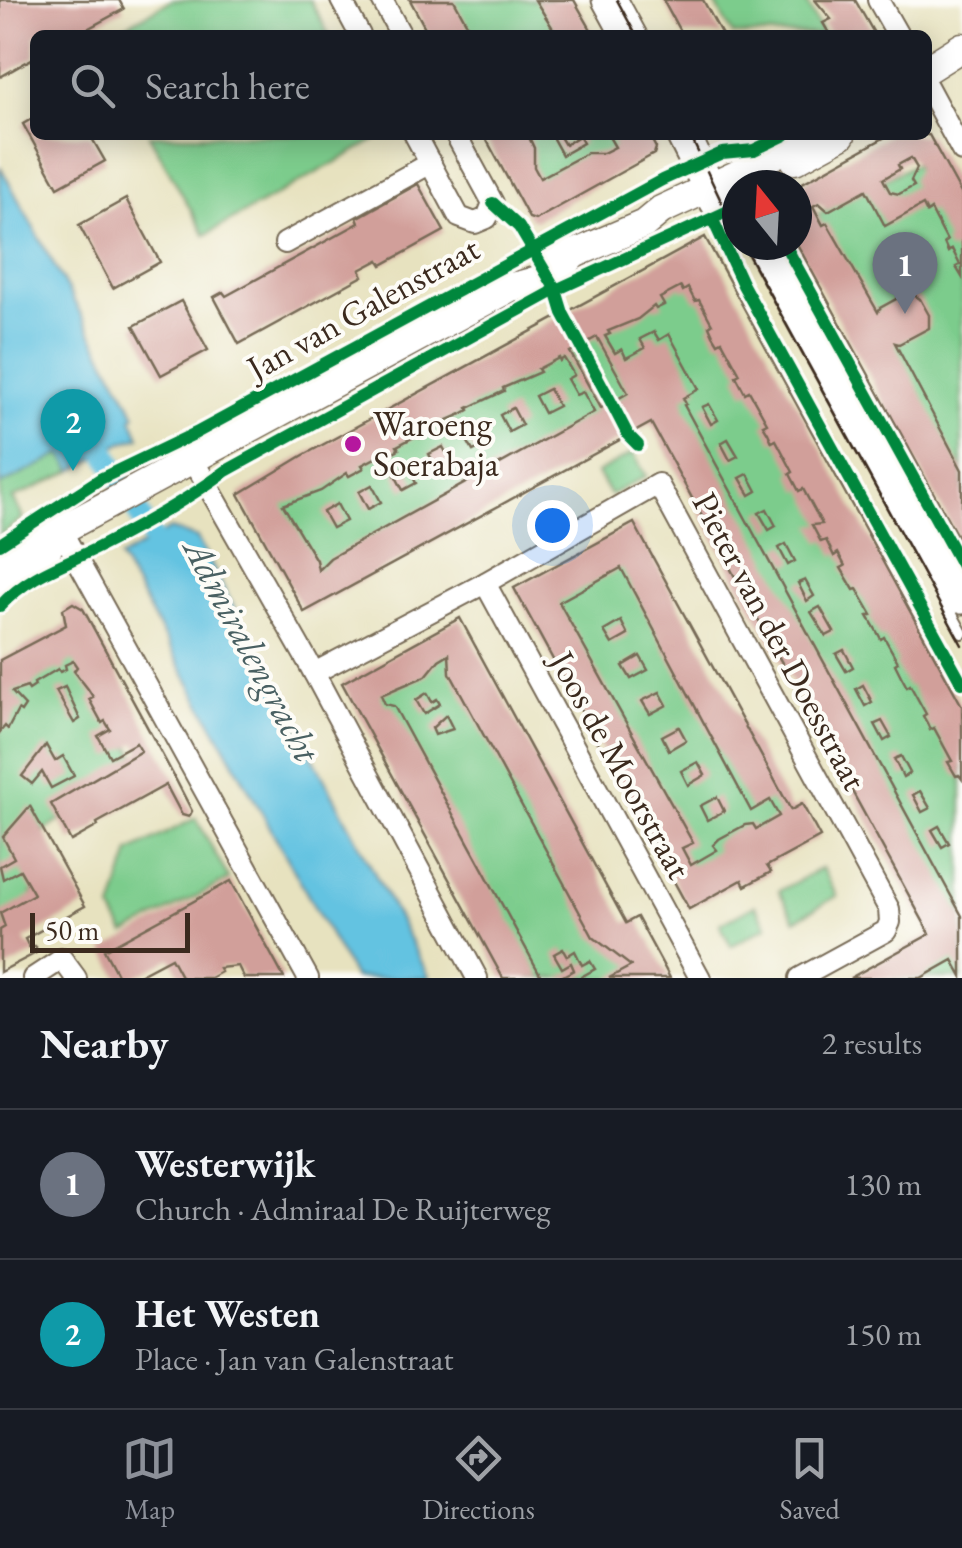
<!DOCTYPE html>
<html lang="en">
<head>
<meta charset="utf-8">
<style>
  body { margin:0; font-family:"EB Garamond",serif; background:#242831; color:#f1f3f6 }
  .compass { position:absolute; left:722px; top:170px; width:90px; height:90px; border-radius:50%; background:#171b24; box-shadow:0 5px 25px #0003; rotate:342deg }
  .scale { position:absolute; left:30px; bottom:25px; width:160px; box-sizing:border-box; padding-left:10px; border:5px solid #3b2a1e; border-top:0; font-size:28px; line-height:35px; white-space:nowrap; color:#3b2a1e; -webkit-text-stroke:8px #fdfcf7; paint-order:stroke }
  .you { position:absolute; left:552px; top:525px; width:35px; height:35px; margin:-25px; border:8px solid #fff; border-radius:50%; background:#1a73e8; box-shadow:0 0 0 15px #1a73e833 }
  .badge { display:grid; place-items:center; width:65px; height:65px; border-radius:50%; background:#8c9099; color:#fff; font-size:32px; font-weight:700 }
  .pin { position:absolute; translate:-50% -82px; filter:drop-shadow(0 2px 5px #0008) }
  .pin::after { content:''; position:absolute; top:52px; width:35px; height:30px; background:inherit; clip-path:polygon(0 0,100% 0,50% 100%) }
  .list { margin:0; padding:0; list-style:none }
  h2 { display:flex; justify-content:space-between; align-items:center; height:130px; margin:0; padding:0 40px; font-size:42px }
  h2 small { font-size:32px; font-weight:400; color:#9ea1a6 }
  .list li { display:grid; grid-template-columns:65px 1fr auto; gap:30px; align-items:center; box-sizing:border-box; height:150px; padding:0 40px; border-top:2px solid #363941 }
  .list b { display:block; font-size:38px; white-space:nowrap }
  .list p { margin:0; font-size:32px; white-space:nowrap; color:#9ea1a6 }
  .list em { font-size:32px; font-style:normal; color:#9ea1a6 }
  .icon { flex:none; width:55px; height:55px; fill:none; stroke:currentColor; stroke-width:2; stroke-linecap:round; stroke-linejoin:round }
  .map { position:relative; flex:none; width:962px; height:978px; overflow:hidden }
  .search { position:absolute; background:#171b24; box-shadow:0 5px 25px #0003; left:30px; right:30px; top:30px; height:110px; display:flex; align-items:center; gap:25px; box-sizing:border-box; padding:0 35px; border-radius:15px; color:#9ea1a6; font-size:38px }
  .sheet { height:430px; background:#171b24 }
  nav { display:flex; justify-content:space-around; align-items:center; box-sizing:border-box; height:140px; border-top:2px solid #363941; background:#171b24; font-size:28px; color:#9ea1a6 }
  nav a { display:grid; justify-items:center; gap:5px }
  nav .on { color:#8c9099 }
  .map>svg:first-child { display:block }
</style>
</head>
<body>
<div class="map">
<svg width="962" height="978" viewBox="0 0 962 978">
  <rect width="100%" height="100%" fill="#fdfcf7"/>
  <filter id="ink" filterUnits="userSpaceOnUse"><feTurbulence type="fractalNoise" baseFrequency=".01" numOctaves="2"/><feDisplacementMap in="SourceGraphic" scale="20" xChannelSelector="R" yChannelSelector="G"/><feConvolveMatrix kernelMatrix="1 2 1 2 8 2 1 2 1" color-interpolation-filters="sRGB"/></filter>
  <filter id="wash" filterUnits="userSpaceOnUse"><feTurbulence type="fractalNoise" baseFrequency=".0048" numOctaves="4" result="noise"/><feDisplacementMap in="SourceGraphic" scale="40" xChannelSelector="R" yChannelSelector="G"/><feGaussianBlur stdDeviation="2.25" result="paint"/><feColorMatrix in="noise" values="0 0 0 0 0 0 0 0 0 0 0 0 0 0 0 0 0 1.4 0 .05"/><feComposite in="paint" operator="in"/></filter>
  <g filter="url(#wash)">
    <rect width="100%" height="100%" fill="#e7e2bf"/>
    <g fill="#7ccc8c" stroke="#5c7b55" stroke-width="2.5">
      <polygon points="172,0 310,0 329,35 109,35"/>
      <polygon points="429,0 552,0 571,35 450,35"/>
      <polygon points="713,0 805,0 823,35 733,35"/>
      <polygon points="149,135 384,135 205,235"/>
      <polygon points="510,135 628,135 640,157 548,199"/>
      <polygon points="915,164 962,250 962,489 809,219"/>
      <polygon points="693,266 962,767 962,978 895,978 961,930 665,388 317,581 272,499"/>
      <polygon points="633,453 646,476 610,495 597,473"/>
      <polygon points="62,454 73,471 13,498 23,518 0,536 0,476 5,483"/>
      <polygon points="619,562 772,795 783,818 689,870 556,598"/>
      <polygon points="450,648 641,961 615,978 530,978 374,690"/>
      <polygon points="76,653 140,763 38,836 30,916 0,939 0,684"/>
      <polygon points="196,818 229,879 125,934 112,910 130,852"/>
      <polygon points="822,868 837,896 795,920 779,891"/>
      <polygon points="755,905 767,926 731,946 720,924"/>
    </g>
    <g fill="#63c3e1" stroke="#4f7680" stroke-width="2.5">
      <polygon points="0,166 136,415 132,418 140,437 122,443 73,471 62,454 0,485"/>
      <polygon points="170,529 197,538 430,978 354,978 120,558"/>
    </g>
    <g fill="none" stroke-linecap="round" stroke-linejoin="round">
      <polyline stroke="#63c3e1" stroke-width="22" points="92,427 167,566"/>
    </g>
    <g id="blocks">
      <g fill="#d19f9a" fill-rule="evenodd">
        <polygon points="0,0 119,0 124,9 76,35 35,35 35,57 0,77"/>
        <polygon points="410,0 454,0 473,35 429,35"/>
        <polygon points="535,0 574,0 594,35 557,35"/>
        <polygon points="663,0 703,0 722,35 682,35"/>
        <polygon points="815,0 855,0 875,35 830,35 823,23 831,19"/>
        <polygon points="35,117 35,135 90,135 105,161 58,187 23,124"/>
        <polygon points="484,135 528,135 534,148 534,167 540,178 587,153 603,153 615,147 608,135 649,135 656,148 654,154 535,220 529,218"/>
        <polygon points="551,135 559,135 565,145 579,136 583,143 562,155"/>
        <path d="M889,135H929L962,195V277L956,267L960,265L952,249L948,252L944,243L947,241L931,210L927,213L923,205L885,226L866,190L828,211L819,203L813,206L823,225L827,223L878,312L880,308L909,292L920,299L929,315V328L899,344L895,343L962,470V545L797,244V186ZM911,158L917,168L911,181L914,186L899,194L890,192L883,179L900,169L898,165Z"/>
        <polygon points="418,184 444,231 382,265 379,260 360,270 363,276 239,344 214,297 223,292 226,296 359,223 357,218"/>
        <polygon points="126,199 160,262 113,288 79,225"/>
        <path d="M705,237L962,706V779L959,775L956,776L948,762L952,761L934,728L930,730L927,723L923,716L926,714L910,685L907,687L901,676L895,664L898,662L884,637L881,639L875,628L868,616L872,615L857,589L854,590L841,568L845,566L838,553L834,556L826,540L821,542L812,525L822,524L803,489L799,491L790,474L793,472L776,440L772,442L768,433L763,425L767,423L749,391L745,393L736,376L740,374L722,341L718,343L713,335L709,326L712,324L699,300L695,301L688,288L683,291L681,287L660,298L664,305L656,309L654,306L638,319L608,331L610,334L605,336L615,353L622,349L626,358L645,348L640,339L654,332L659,340L669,334L699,389L683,398L686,404L684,405L962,916V976L953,960L921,978H850L930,934L651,423L304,612L239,494L302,456ZM597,337L628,393L601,408L570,352ZM559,358L560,361L564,358L574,375L567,379L576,395L583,392L594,412L330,558L318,570L316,560L283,505L321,491L347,473L349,476L364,468L362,465L383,454L384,457L399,449L397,446L418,435L420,438L434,430L432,427L462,414L469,410L468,408L504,391L503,388L540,372L538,369Z"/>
        <polygon points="181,301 208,350 161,375 134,326"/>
        <polygon points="549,389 558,406 544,413 535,396"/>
        <polygon points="709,404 718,420 711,424 702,407"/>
        <polygon points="513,408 522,425 509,432 500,415"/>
        <polygon points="478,427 487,444 473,451 464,435"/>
        <polygon points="728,439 738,456 730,460 721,443"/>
        <polygon points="443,447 452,463 438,471 429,454"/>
        <polygon points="407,466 416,483 403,490 394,473"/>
        <polygon points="748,474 757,491 750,495 740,478"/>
        <polygon points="372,485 381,502 368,509 359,492"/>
        <polygon points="337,504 346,521 332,528 323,512"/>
        <polygon points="767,509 776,526 769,530 759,513"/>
        <path d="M634,523L791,810L802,804L820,837L767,866L771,872L745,886L742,880L689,909L514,588ZM621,568L751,811L770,800L779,816L756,829L753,824L745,825L719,839L713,845L717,850L691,865L682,848L693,843L559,602Z"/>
        <polygon points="786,544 795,561 788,565 779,548"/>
        <polygon points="805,580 814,596 807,601 798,583"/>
        <polygon points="73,603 83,609 176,780 192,811 189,817 182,815 166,785 97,823 98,826 71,841 51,804 141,751 136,743 110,757 98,736 110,729 105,721 102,723 89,699 93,697 88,689 74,671 77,667 73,661 65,665 66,669 60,672 58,669 34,683 35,686 29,690 27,687 12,692 25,706 21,712 18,710 8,729 5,726 0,732 0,660 66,625 63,609"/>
        <polygon points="820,607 834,632 826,636 811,612"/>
        <polygon points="460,618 626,923 637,917 670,978 609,978 631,966 593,937 450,673 449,654 439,660 426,676 381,695 385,704 394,706 542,978 503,978 342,683"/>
        <polygon points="621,621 628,635 612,644 604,631"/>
        <polygon points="844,650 853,667 846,671 836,654"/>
        <polygon points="640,656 648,670 631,679 623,666"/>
        <polygon points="863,685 872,702 865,706 856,689"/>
        <polygon points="65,687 80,719 74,723 56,691"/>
        <polygon points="660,692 667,705 650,714 642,701"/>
        <polygon points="427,693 432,702 437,699 440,704 424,714 416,700"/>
        <polygon points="446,715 453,729 435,735 432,728"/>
        <polygon points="882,721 891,737 884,741 875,724"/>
        <polygon points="679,727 686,740 669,750 662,736"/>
        <polygon points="46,745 55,761 63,756 74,776 51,788 42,772 32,784 22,776"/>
        <polygon points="901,756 910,773 903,777 894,759"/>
        <polygon points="698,762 705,775 688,785 681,771"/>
        <polygon points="920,791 930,808 922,812 913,795"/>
        <polygon points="717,797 724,811 707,820 700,806"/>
        <polygon points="30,806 85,906 25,939 29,947 36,947 36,953 0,972 0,930 5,927 0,913 34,894 20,870 3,879 0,866 14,858 3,837"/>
        <polygon points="939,826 949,843 942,847 932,830"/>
        <polygon points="231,881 284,978 244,978 238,966 219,968 221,972 210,978 182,978 171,958 133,978 119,978 104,950"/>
        <polygon points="563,949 567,956 575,951 582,965 590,961 595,969 579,978 559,978 574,970 571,963 562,968 554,954"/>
      </g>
    </g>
  </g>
  <g filter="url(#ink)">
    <use href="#blocks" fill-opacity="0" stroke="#776a56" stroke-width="2.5"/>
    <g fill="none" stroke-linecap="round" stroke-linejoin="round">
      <g stroke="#776a56" stroke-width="14">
        <g id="service">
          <polyline points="623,0 642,35"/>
          <polyline points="696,135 737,222"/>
          <polyline points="749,245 962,633"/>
        </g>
      </g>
      <g stroke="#776a56" stroke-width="24">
        <g id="minor">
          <polyline points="341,0 360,35"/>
          <polyline points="382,0 401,35"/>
          <polyline points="878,0 898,35"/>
          <polyline points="927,86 962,151"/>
          <polyline points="415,135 459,217 475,223 487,218 493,203 456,135"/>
          <polyline points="285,243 431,163"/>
          <polyline points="192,458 307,660 477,978"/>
          <polyline points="61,530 308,978"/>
          <polyline points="485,583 700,978"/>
          <polyline points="314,673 485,583 658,484 889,909 890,922 886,931 800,978"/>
          <polyline points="33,978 62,959 76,978"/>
        </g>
      </g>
      <g stroke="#776a56" stroke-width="29">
        <g id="tertiary">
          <polyline points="605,0 624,35"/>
          <polyline points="679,135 713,203"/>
          <polyline points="766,245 962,601"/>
        </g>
      </g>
      <g stroke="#776a56" stroke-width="31">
        <g id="secondary">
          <polyline points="927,69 962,47"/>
          <polyline points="795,160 841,135"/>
          <polyline points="557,255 574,254 644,224 661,210 743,172 810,135"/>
          <path d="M0,565L31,536L61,530L511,287C537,282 556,275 574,254"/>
          <polyline points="0,590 42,555 61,530"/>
        </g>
      </g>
      <use href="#service" stroke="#fff" stroke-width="10"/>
      <use href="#minor" stroke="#fff" stroke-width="20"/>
      <use href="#tertiary" stroke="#fff" stroke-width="25"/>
      <use href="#secondary" stroke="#fff" stroke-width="28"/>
      <g stroke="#3b2a1e" stroke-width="2.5">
        <polyline points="617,0 636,35"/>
        <polyline points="690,135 737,235"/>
        <polyline points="743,245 962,645"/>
      </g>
      <g stroke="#fdfcf7" stroke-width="19">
        <g id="cycleway">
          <polyline points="493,203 519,227 532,249 556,290 563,313 611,402 628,435 638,445"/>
          <polyline points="713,220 743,285 962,683"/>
          <polyline points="785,245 962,566"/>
          <polyline points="0,544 100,479 196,433 662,180 722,153 754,150 785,135"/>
          <path d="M0,606C30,574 61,566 99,547C142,525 187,500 226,471L556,290L737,207"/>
        </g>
      </g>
      <use href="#cycleway" stroke="#00873e" stroke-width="12"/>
    </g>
  </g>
  <circle fill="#b5179e" stroke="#fdfcf7" stroke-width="4" cx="353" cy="444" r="10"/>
  <g text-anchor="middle" stroke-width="8" stroke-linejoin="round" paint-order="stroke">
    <g font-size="35" fill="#3b2a1e" stroke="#fdfcf7">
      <text transform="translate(363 308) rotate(-29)" y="12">Jan van Galenstraat</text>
      <text transform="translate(780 641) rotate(62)" y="12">Pieter van der Doesstraat</text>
      <text transform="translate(621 765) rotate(61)" y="12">Joos de Moorstraat</text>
    </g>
    <g font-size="35" fill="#3b2a1e" stroke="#fdfcf7" text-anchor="start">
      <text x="373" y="436">Waroeng<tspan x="373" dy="40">Soerabaja</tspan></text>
    </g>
    <g font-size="38" font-style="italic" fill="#496062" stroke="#fdfcf7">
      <text transform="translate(252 650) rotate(62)" y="13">Admiralengracht</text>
    </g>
  </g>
</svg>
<svg class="compass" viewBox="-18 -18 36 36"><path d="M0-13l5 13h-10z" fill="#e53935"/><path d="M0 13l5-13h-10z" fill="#9ea1a6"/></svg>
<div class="scale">50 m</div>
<div class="you"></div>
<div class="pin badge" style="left:905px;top:314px;background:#6b7280">1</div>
<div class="pin badge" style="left:73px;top:471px;background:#0f9aa8">2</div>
<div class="search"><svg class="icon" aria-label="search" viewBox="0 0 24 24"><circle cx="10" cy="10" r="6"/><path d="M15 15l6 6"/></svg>Search here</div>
</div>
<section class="sheet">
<h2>Nearby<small>2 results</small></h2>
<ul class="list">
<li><span class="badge" style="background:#6b7280">1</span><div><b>Westerwijk</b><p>Church · Admiraal De Ruijterweg</p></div><em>130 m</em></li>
<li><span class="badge" style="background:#0f9aa8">2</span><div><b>Het Westen</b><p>Place · Jan van Galenstraat</p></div><em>150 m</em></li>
</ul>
</section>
<nav>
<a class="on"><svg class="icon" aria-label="map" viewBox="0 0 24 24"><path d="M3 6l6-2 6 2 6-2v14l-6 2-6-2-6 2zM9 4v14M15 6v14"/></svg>Map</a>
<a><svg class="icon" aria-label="directions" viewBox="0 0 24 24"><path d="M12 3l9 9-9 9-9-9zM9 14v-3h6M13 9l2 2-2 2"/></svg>Directions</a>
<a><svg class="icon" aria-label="saved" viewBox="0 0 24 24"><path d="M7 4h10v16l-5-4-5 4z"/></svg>Saved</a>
</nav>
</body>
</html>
